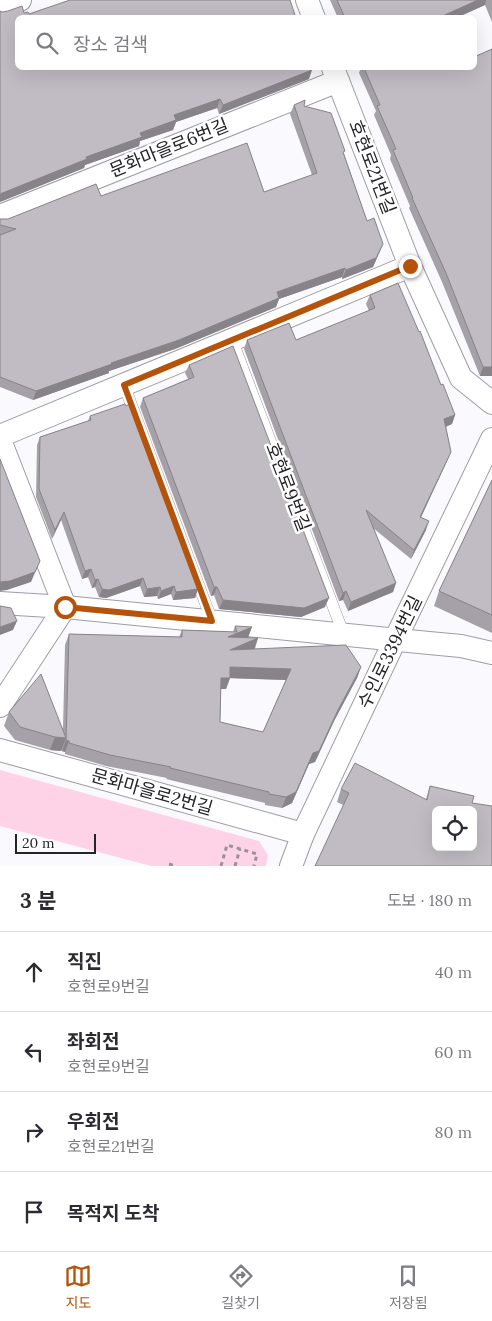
<!DOCTYPE html>
<html lang="ko">
<head>
<meta charset="utf-8">
<style>
  body { margin:0; font-family:Lora,"Noto Sans KR",serif; background:#f7f7f7; color:#2b2b33 }
  .controls { position:absolute; right:15px; bottom:15px; display:grid; overflow:hidden; border-radius:8px; box-shadow:0 5px 20px #0002 }
  .controls button { width:45px; height:45px; display:grid; place-items:center; padding:0; border:0; border-bottom:1px solid #e1e1e2; background:#fff; color:#2b2b33; font:25px sans-serif }
  .scale { position:absolute; left:15px; bottom:12px; width:81px; box-sizing:border-box; padding-left:5px; border:2px solid #252529; border-top:0; font-size:14px; line-height:18px; white-space:nowrap; color:#252529; -webkit-text-stroke:4px #fff; paint-order:stroke }
  .stop { position:absolute; width:15px; height:15px; margin:-11px; border:4px solid #b45309; border-radius:50%; background:#fff }
  .stop.end { background:#b45309; border-color:#fff; box-shadow:0 1px 5px #0008 }
  .list { margin:0; padding:0; list-style:none }
  h2 { display:flex; justify-content:space-between; align-items:center; height:65px; margin:0; padding:0 20px; font-size:21px }
  h2 small { font-size:16px; font-weight:400; color:#7c7c81 }
  .list li { display:grid; grid-template-columns:32px 1fr auto; gap:15px; align-items:center; box-sizing:border-box; height:80px; padding:0 20px; border-top:1px solid #e1e1e2 }
  .list b { display:block; font-size:19px; white-space:nowrap }
  .list p { margin:0; font-size:16px; white-space:nowrap; color:#7c7c81 }
  .list em { font-size:16px; font-style:normal; color:#7c7c81 }
  .icon { flex:none; width:28px; height:28px; fill:none; stroke:currentColor; stroke-width:2; stroke-linecap:round; stroke-linejoin:round }
  .map { position:relative; flex:none; width:492px; height:866px; overflow:hidden }
  .search { position:absolute; background:#fff; box-shadow:0 5px 20px #0002; left:15px; right:15px; top:15px; height:55px; display:flex; align-items:center; gap:12px; box-sizing:border-box; padding:0 18px; border-radius:8px; color:#7c7c81; font-size:19px }
  .sheet { height:385px; background:#fff }
  nav { display:flex; justify-content:space-around; align-items:center; box-sizing:border-box; height:70px; border-top:1px solid #e1e1e2; background:#fff; font-size:14px; color:#7c7c81 }
  nav a { display:grid; justify-items:center; gap:2px }
  nav .on { color:#b45309 }
  .map>svg:first-child { display:block }
</style>
</head>
<body>
<div class="map">
<svg width="492" height="866" viewBox="0 0 492 866">
  <rect width="100%" height="100%" fill="#fafafe"/>
  <polygon fill="#ffd3e7" points="0,770 259,841 268,855 266,866 151,866 0,826"/>
  <g fill="none" stroke-linecap="round" stroke-linejoin="round">
    <g stroke="#9c9ea7" stroke-width="12">
      <g id="service">
        <polyline points="232,340 344,635"/>
        <polyline points="124,385 212,621"/>
      </g>
    </g>
    <g stroke="#9c9ea7" stroke-width="24">
      <g id="minor">
        <polyline points="307,0 314,18"/>
        <polyline points="0,8 20,0"/>
        <polyline points="333,68 410,266 461,378 492,403"/>
        <polyline points="0,216 338,81"/>
        <polyline points="0,436 410,266"/>
        <polyline points="0,440 65,607 0,706"/>
        <polyline points="0,603 65,607 429,643 461,646 492,653"/>
        <polyline points="0,750 303,834"/>
        <polyline points="291,866 303,834 395,640 492,439"/>
      </g>
    </g>
    <g stroke="#949498" stroke-width="3" stroke-dasharray="4 4" stroke-linecap="butt">
      <polyline points="169,864 176,866"/>
      <polyline points="221,866 227,845 257,854 254,866"/>
      <polyline points="235,866 240,849"/>
    </g>
    <use href="#service" stroke="#fff" stroke-width="11"/>
    <use href="#minor" stroke="#fff" stroke-width="22"/>
  </g>
  <g fill="#a6a1a8" fill-rule="evenodd">
    <polygon points="330,0 492,0 492,22 485,5 456,18 338,18"/>
    <polygon points="0,11 2,12 24,13 309,79 219,114 217,108 176,122 173,130 140,141 139,146 85,165 84,168 0,202"/>
    <polygon points="359,68 474,68 492,376 480,376 442,282 409,208 410,206 390,159 391,155 374,115 376,111 359,73 360,70"/>
    <polygon points="294,105 304,106 344,154 367,221 383,244 373,267 342,279 342,277 279,299 276,307 175,349 109,371 109,373 33,400 0,387 0,219 8,219 101,196 264,192 312,175 290,114"/>
    <polygon points="370,295 441,385 455,415 452,424 446,427 451,452 447,461 421,517 426,530 411,559 373,528 396,583 393,592 348,611 343,600 339,601 244,349 247,340 296,340 369,311 366,304"/>
    <polygon points="189,365 325,607 301,617 219,609 214,595 211,596 140,407 143,398 188,379 185,373"/>
    <polygon points="90,416 198,589 195,598 173,600 171,594 158,599 157,596 144,597 140,586 106,598 99,597 95,587 92,588 88,577 82,579 61,520 52,539 36,497 37,445 40,437 88,421"/>
    <polygon points="492,480 492,633 434,606 439,591"/>
    <path d="M235,626L249,638H258L255,649L361,667L357,678L334,721L315,762L309,764L292,803L282,808L265,805V803L166,779L167,778L106,766L65,754V752L62,751V750L61,751L50,750L15,740L4,726L9,712L63,728L65,645L69,634L179,637L182,630L233,632ZM230,678L286,680L263,732L220,722L221,689H226Z"/>
    <polygon points="430,786 472,803 343,805 337,802 341,789 426,799"/>
  </g>
  <g fill="#878388">
    <polygon points="478,0 486,0 485,5 456,18 438,18"/>
    <polygon points="312,70 309,79 219,114 223,105"/>
    <polygon points="220,99 217,108 176,122 173,130 140,141 139,146 85,165 84,168 0,202 0,194 140,133 174,115"/>
    <polygon points="383,244 373,267 342,279 346,270"/>
    <polygon points="345,268 342,277 279,299 276,307 175,349 109,371 109,373 33,400 36,391 111,363 277,292"/>
    <polygon points="483,367 492,367 492,376 480,376"/>
    <polygon points="455,415 452,424 441,428 444,419"/>
    <polygon points="451,452 447,461 417,526 420,517"/>
    <polygon points="64,512 61,520 52,539 55,530"/>
    <polygon points="429,521 426,530 411,559 414,550"/>
    <polygon points="40,561 31,582 7,590 0,591 0,582"/>
    <polygon points="91,569 88,577 82,579 85,571"/>
    <polygon points="143,578 140,586 106,598 99,597 102,589"/>
    <polygon points="98,579 95,587 92,588 95,580"/>
    <polygon points="396,583 393,592 348,611 351,602"/>
    <polygon points="174,586 171,594 158,599 161,591"/>
    <polygon points="160,587 157,596 144,597 147,589"/>
    <polygon points="214,587 217,587 214,595 211,596"/>
    <polygon points="198,589 195,598 173,600 176,592"/>
    <polygon points="346,591 343,600 339,601 343,593"/>
    <polygon points="329,598 325,607 301,617 219,609 223,600"/>
    <polygon points="17,621 13,630 0,635 0,627"/>
    <polygon points="252,627 248,638 228,637"/>
    <polygon points="258,638 254,649 230,650"/>
    <polygon points="230,667 291,669 287,680 226,678"/>
    <polygon points="361,667 357,678 334,721 315,762 309,764 292,803 282,808 286,797 338,710"/>
    <polygon points="221,678 230,678 226,689 217,689"/>
    <polygon points="55,737 66,738 61,751 50,750"/>
    <polygon points="66,740 69,741 65,752 62,751"/>
  </g>
  <g fill="#c1bbc3" stroke="#878388" fill-rule="evenodd">
    <polygon points="70,0 290,0 296,18 18,18 18,68 312,68 312,70 223,105 220,99 174,115 176,120 140,133 142,137 86,157 87,159 0,194 0,11 2,12 8,11 22,6 24,13 28,12 29,14"/>
    <polygon points="337,0 478,0 438,18 345,18"/>
    <polygon points="492,49 492,367 483,367 446,273 412,198 413,198 393,150 396,149 377,106 380,105 364,68 474,68 474,57"/>
    <polygon points="305,100 304,106 331,113 345,151 343,152 367,221 374,218 383,244 376,258 346,270 345,268 277,292 279,298 179,340 111,363 112,364 36,391 0,377 0,235 16,229 0,225 0,219 8,219 96,184 101,196 247,143 264,192 317,173 294,105"/>
    <polygon points="398,283 419,332 420,331 441,385 443,384 455,415 444,419 451,452 420,517 429,521 414,550 366,510 396,583 351,602 346,591 343,593 247,340 289,323 296,340 375,308 370,295"/>
    <polygon points="233,346 329,598 304,608 223,600 217,587 214,587 143,398 194,377 189,365"/>
    <polygon points="125,404 126,406 129,404 198,589 176,592 174,586 161,591 160,587 147,589 143,578 109,590 102,589 98,579 95,580 91,569 85,571 64,512 55,530 39,489 40,437 91,420 90,416"/>
    <polygon points="0,459 40,561 35,572 10,581 0,582"/>
    <polygon points="492,480 492,615 439,591"/>
    <polygon points="0,606 11,608 17,621 0,627"/>
    <path d="M235,626L252,627L228,637L258,638L230,650L346,645L361,667L338,710L319,751L313,753L296,792L286,797L269,794V792L170,768L171,767L110,755L69,743V741L66,740L69,634L182,637V630L237,632ZM230,667L291,669L263,732L220,722L221,678H230Z"/>
    <polygon points="41,674 66,738 55,737 20,727 9,712"/>
    <path d="M355,763L427,800L430,786L474,796L472,803L492,806V866H315L349,793L341,789ZM436,810H473V847H436Z"/>
  </g>
  <g fill="none" stroke-linecap="round" stroke-linejoin="round">
    <polyline stroke="#b45309" stroke-width="6" points="65,607 212,621 124,385 410,266"/>
  </g>
  <g text-anchor="middle" stroke-width="5" stroke-linejoin="round" paint-order="stroke">
    <g font-size="18" fill="#252529" stroke="#fff">
      <text transform="translate(169 148) rotate(-22)" y="6">문화마을로6번길</text>
      <text transform="translate(372 167) rotate(69)" y="6">호현로21번길</text>
      <text transform="translate(288 487) rotate(69)" y="6">호현로9번길</text>
      <text transform="translate(390 652) rotate(-64)" y="6">수인로3394번길</text>
      <text transform="translate(152 792) rotate(16)" y="6">문화마을로2번길</text>
    </g>
  </g>
</svg>
<div class="controls">
<button><svg class="icon" aria-label="locate" viewBox="0 0 24 24"><circle cx="12" cy="12" r="6"/><path d="M12 2v4M12 18v4M2 12h4M18 12h4"/></svg></button>
</div>
<div class="scale">20 m</div>
<div class="stop" style="left:65px;top:607px"></div>
<div class="stop end" style="left:410px;top:266px"></div>
<div class="search"><svg class="icon" aria-label="search" viewBox="0 0 24 24"><circle cx="10" cy="10" r="6"/><path d="M15 15l6 6"/></svg>장소 검색</div>
</div>
<section class="sheet">
<h2>3 분<small>도보 · 180 m</small></h2>
<ul class="list">
<li><svg class="icon" aria-label="ahead" viewBox="0 0 24 24"><path d="M12 20V5M6 11l6-6 6 6"/></svg><div><b>직진</b><p>호현로9번길</p></div><em>40 m</em></li>
<li><svg class="icon" aria-label="left" viewBox="0 0 24 24"><path d="M17 20v-9H6M10 6l-5 5 5 5"/></svg><div><b>좌회전</b><p>호현로9번길</p></div><em>60 m</em></li>
<li><svg class="icon" aria-label="right" viewBox="0 0 24 24"><path d="M7 20v-9h11M14 6l5 5-5 5"/></svg><div><b>우회전</b><p>호현로21번길</p></div><em>80 m</em></li>
<li><svg class="icon" aria-label="arrive" viewBox="0 0 24 24"><path d="M6 21V4h12l-3 4 3 4H6"/></svg><div><b>목적지 도착</b></div></li>
</ul>
</section>
<nav>
<a class="on"><svg class="icon" aria-label="map" viewBox="0 0 24 24"><path d="M3 6l6-2 6 2 6-2v14l-6 2-6-2-6 2zM9 4v14M15 6v14"/></svg>지도</a>
<a><svg class="icon" aria-label="directions" viewBox="0 0 24 24"><path d="M12 3l9 9-9 9-9-9zM9 14v-3h6M13 9l2 2-2 2"/></svg>길찾기</a>
<a><svg class="icon" aria-label="saved" viewBox="0 0 24 24"><path d="M7 4h10v16l-5-4-5 4z"/></svg>저장됨</a>
</nav>
</body>
</html>
